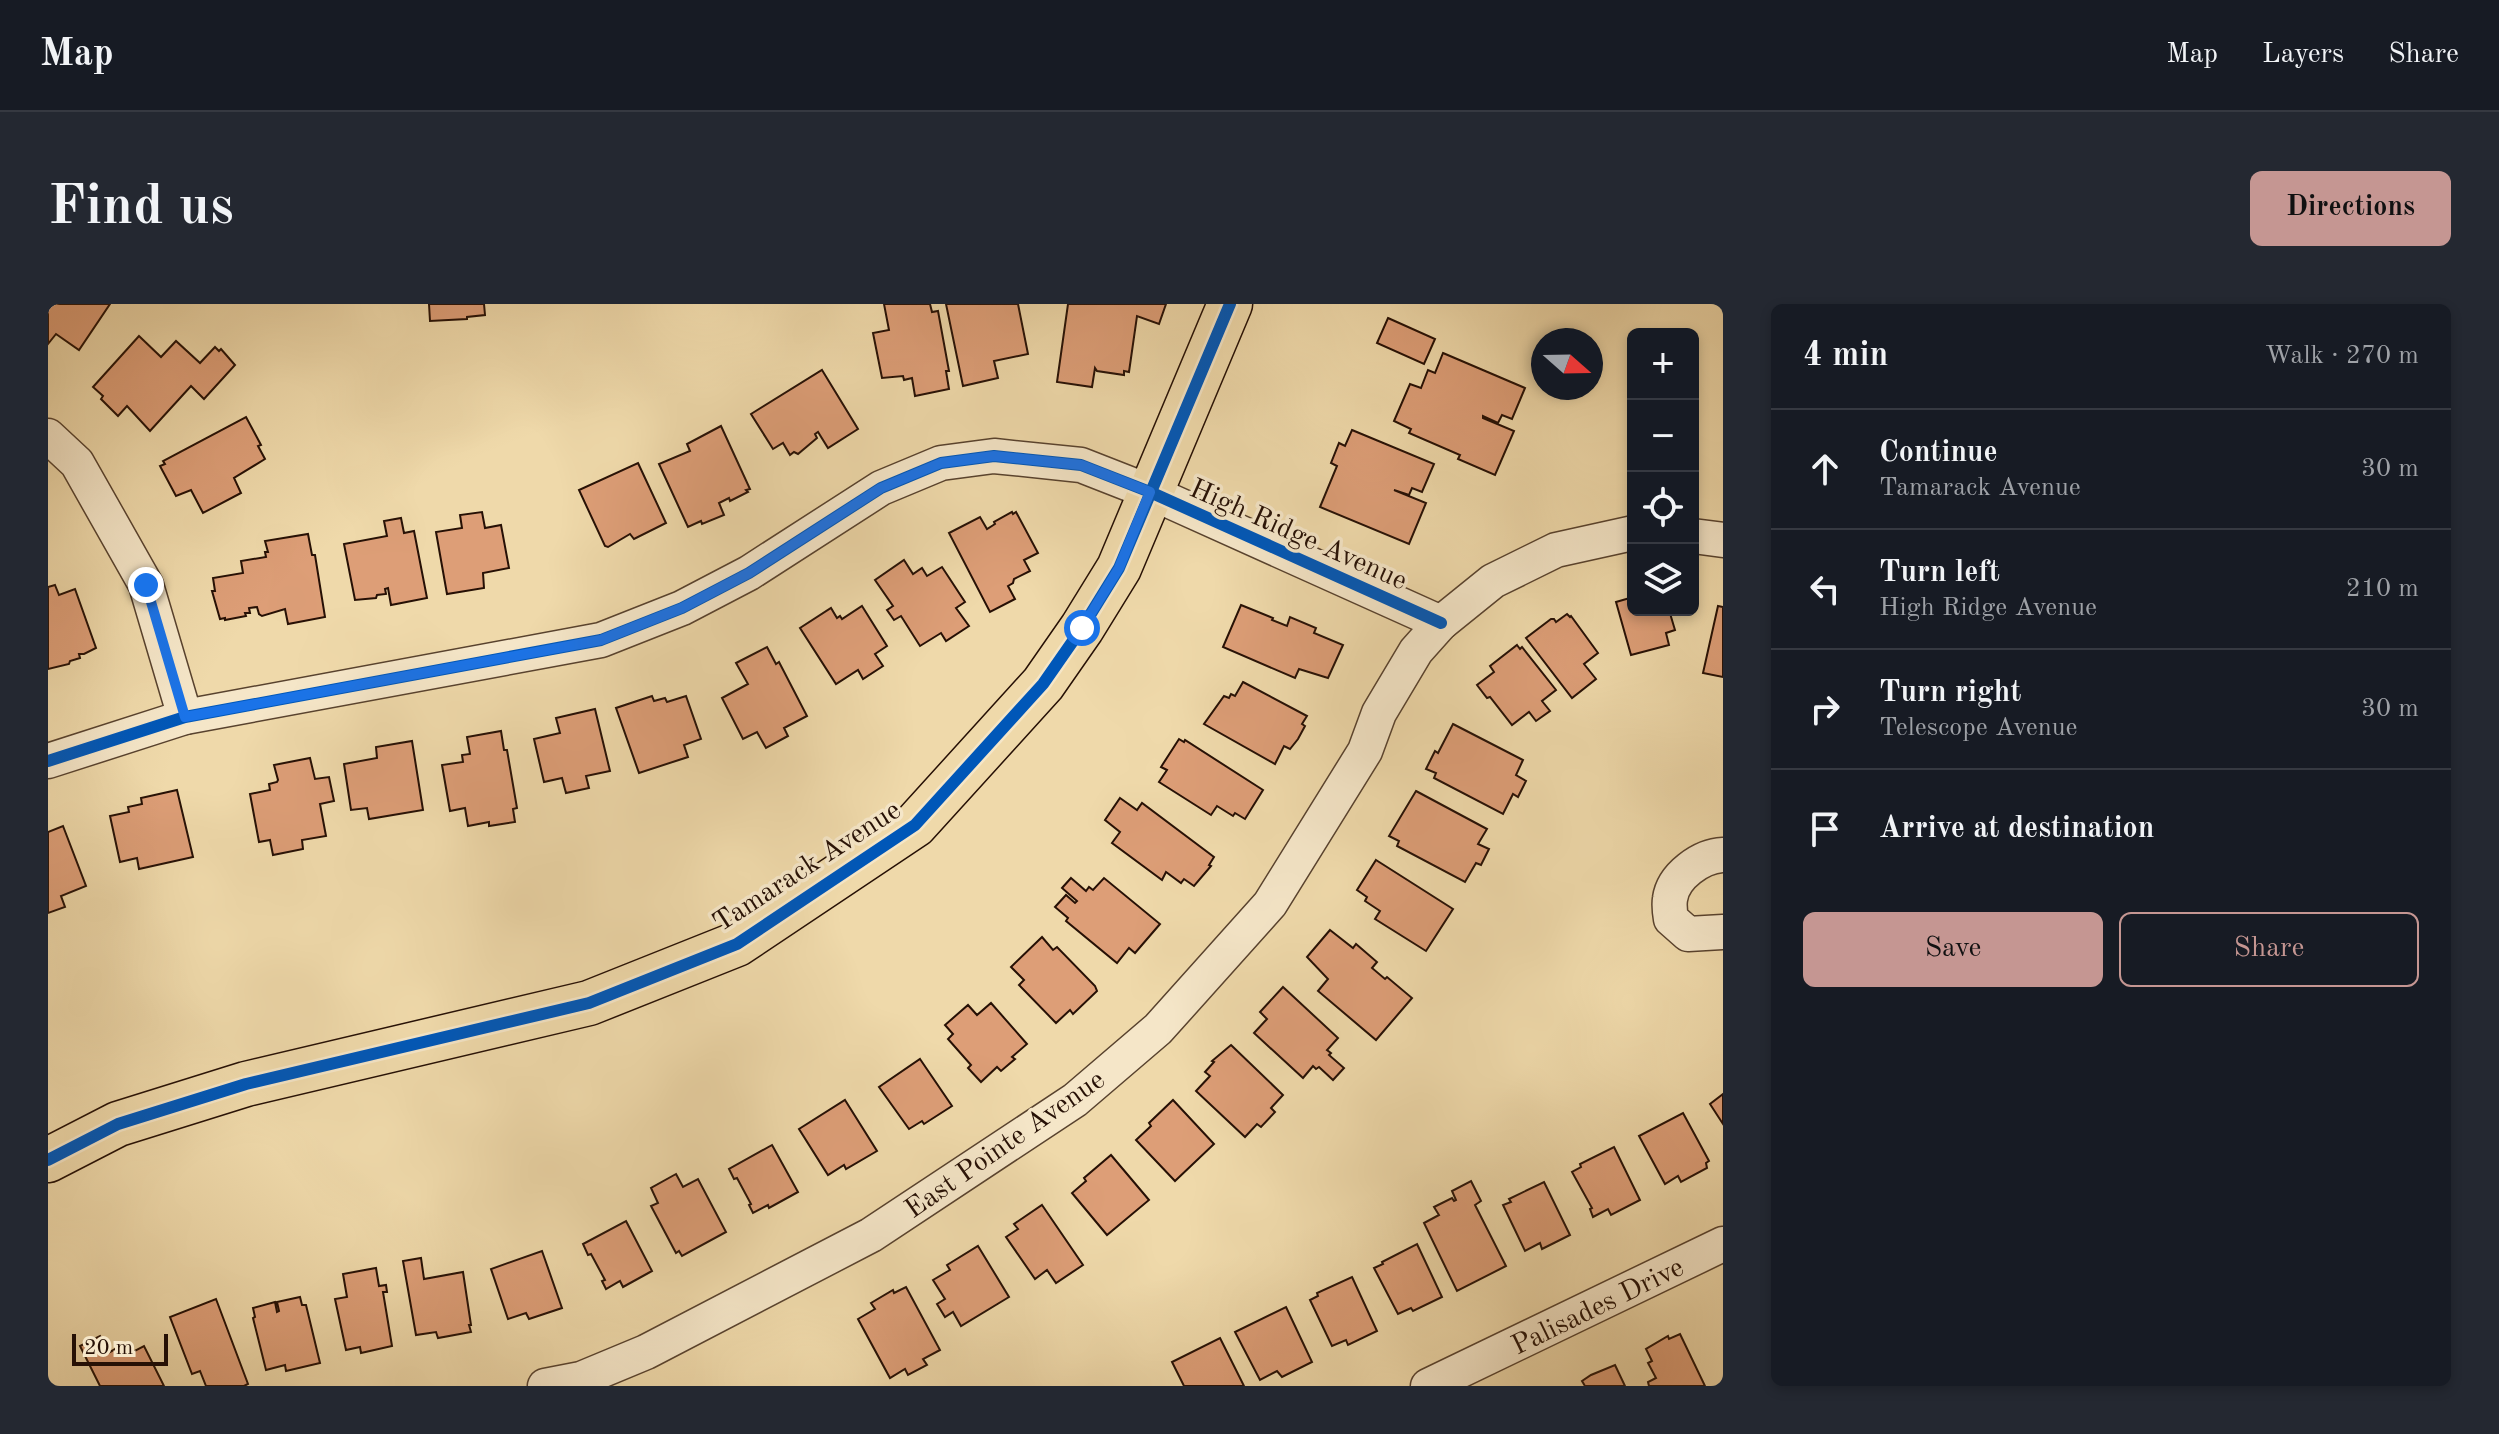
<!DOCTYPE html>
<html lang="en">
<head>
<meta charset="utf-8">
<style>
  body { margin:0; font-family:"Old Standard TT",serif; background:#242831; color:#f1f3f6 }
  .controls { position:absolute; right:24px; top:24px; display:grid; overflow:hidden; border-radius:12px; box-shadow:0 4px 12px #0003 }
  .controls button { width:72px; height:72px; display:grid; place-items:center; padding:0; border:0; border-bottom:2px solid #363941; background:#171b24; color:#f1f3f6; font:40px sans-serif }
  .compass { position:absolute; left:1483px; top:24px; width:72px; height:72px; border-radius:50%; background:#171b24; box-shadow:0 4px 12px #0003; rotate:110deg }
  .scale { position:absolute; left:24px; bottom:20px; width:96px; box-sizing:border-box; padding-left:8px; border:4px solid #261005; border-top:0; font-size:22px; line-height:28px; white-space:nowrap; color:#261005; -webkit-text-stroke:6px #f5e6c8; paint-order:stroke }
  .stop { position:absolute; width:24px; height:24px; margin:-18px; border:6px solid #1a73e8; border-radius:50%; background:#fff }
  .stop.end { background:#1a73e8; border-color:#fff; box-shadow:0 2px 8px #0008 }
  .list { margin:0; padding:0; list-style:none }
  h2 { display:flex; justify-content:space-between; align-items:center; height:104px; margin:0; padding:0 32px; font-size:34px }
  h2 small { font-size:26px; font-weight:400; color:#9ea1a6 }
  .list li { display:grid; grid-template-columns:52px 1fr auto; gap:24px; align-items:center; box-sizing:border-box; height:120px; padding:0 32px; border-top:2px solid #363941 }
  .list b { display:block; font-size:30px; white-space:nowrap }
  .list p { margin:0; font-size:26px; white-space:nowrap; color:#9ea1a6 }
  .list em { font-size:26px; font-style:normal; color:#9ea1a6 }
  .actions { display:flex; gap:16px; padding:24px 32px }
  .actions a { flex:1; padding:18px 0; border:2px solid #c59692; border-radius:12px; text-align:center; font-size:28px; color:#c59692 }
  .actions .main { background:#c59692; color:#111 }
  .icon { flex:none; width:44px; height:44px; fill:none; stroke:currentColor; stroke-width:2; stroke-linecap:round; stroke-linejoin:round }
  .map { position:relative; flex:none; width:1675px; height:1082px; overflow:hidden; border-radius:12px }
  header { display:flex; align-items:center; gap:48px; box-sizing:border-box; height:112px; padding:0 40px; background:#171b24; border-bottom:2px solid #363941 }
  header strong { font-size:38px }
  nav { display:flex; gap:44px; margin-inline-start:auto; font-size:28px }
  .intro { display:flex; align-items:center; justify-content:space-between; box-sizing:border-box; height:192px; padding:0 48px }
  h1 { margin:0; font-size:56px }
  .button { padding:20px 36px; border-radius:12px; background:#c59692; color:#111; font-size:28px; font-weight:700 }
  main { display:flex; gap:48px; padding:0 48px }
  aside { flex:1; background:#171b24; border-radius:12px; box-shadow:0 4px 12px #0003 }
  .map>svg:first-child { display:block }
</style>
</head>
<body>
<header>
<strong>Map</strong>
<nav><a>Map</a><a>Layers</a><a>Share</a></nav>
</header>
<div class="intro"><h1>Find us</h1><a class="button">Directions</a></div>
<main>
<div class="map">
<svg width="1675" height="1082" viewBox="0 0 1675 1082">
  <rect width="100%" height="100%" fill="#efd9aa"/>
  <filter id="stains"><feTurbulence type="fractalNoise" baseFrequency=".0025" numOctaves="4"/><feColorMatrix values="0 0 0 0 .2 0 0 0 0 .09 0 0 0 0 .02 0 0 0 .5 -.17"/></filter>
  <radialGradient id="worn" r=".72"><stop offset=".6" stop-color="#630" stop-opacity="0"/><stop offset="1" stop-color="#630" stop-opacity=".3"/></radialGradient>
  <g fill="#dd9e77" stroke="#261005" stroke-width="2">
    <polygon points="0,0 62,0 31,46 8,30 0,40"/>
    <polygon points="381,0 436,0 437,11 419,13 419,15 382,17"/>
    <polygon points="836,0 882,0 884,8 890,7 901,67 898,67 901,85 867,92 864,74 856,76 855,72 834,74 825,29 841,26"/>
    <polygon points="898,0 970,0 980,50 946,57 950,74 915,82"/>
    <polygon points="1020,0 1118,0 1111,20 1089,12 1081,68 1076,67 1076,71 1049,67 1047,64 1044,83 1009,78"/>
    <polygon points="1340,14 1387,35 1376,60 1329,39"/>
    <polygon points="91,32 113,53 128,37 152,59 167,43 171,47 173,45 187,61 156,95 143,82 102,127 79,102 70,112 53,95 55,92 45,83"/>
    <polygon points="1395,49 1477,84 1464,115 1454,111 1450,119 1435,112 1435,114 1466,127 1447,171 1410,155 1412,151 1361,129 1363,125 1346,117 1362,80 1373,84 1380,66 1387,69"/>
    <polygon points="774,66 810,125 780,144 770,128 767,130 769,134 750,150 746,148 742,151 735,139 725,145 703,110"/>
    <polygon points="198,113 213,141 210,142 217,155 186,174 193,189 155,209 143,186 128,192 112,162 117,160 115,157"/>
    <polygon points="673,122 702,185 698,186 700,188 682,197 681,194 671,199 676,211 654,220 653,217 640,223 611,160 642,147 639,140"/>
    <polygon points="1304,126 1386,160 1374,188 1364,184 1361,191 1346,186 1378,199 1361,240 1272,203 1289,162 1283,159 1291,139 1297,142"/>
    <polygon points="590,159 618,219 586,235 582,230 560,243 557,242 531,186"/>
    <polygon points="434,208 437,224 453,221 461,264 435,269 436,284 399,290 388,228 414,224 412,211"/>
    <polygon points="964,208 965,210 968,208 990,249 976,256 982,267 966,275 965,279 960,282 967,295 942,308 901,229 932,213 939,225 947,220 946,218"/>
    <polygon points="353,214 356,229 366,227 379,294 343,301 340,284 337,285 338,290 329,291 328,294 307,296 296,240 339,232 336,217"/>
    <polygon points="260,230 264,251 267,251 277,313 240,320 237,305 214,312 211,310 209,303 201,304 202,309 197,309 198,312 177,316 177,314 172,315 164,287 167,287 165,274 195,269 193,257 218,253 217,248 220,248 217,237"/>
    <polygon points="856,256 865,270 874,264 879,272 894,263 917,298 908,304 921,322 898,337 893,329 872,342 853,312 846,316 839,306 845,302 827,276"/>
    <polygon points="7,281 11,291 27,285 48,344 36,350 31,350 32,354 22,357 21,360 0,365 0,283"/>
    <polygon points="1585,293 1585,306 1621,306 1627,326 1618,329 1621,341 1583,351 1568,298"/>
    <polygon points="1193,301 1225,314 1224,316 1239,322 1242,313 1268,324 1266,329 1295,341 1280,374 1251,365 1247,374 1175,343"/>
    <polygon points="814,302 839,342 827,350 835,362 815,375 810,366 788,380 752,324 783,304 789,314 792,312 794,315"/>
    <polygon points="1670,302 1675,303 1675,373 1655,369"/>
    <polygon points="1519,310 1522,313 1523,312 1550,349 1536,360 1548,375 1524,394 1478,334 1503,315 1506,315 1508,318"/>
    <polygon points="1469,341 1472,345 1474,343 1508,386 1494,397 1502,407 1488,417 1481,408 1464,421 1442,393 1439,394 1429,381 1446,368 1442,362"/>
    <polygon points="719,343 728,360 731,358 759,412 736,424 740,432 718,444 709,428 695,435 674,394 700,380 688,359"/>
    <polygon points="1195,378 1259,412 1254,420 1257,422 1250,435 1242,445 1236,442 1227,460 1156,420 1176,392 1181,394 1183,390 1187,392"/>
    <polygon points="604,392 606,397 617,394 619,398 638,392 653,435 636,441 640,453 591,469 568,404"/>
    <polygon points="547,405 562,467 538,472 541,484 518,489 514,474 496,478 486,435 512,429 508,414"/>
    <polygon points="1405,420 1475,456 1468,471 1478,477 1470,493 1465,490 1455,510 1386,474 1388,469 1378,465 1387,447 1390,449"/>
    <polygon points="453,427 456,446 459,446 469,504 465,505 467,518 441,522 441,518 420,522 417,504 402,507 394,461 415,458 414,451 422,450 419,433"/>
    <polygon points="1131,435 1136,438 1137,436 1215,486 1197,515 1187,509 1185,512 1169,502 1163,511 1111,478 1119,466 1113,463"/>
    <polygon points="364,437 375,506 321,515 319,504 303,506 296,460 329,454 328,443"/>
    <polygon points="262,454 267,475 281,473 286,497 272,500 278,532 254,536 255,545 225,551 222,536 211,538 202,490 222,486 221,480 229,478 230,476 226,461"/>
    <polygon points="129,486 145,553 91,565 89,554 72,558 62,512 81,508 80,503 94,500 93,494"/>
    <polygon points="1368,487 1439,525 1430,540 1441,545 1433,561 1428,559 1417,578 1349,542 1351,537 1341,532"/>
    <polygon points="1072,494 1089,506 1094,499 1166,553 1161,561 1163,562 1146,582 1136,575 1133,579 1118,568 1114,576 1064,539 1072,528 1057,516"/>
    <polygon points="15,522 38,582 13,592 17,603 0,609 0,528"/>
    <polygon points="1328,556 1405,605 1378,647 1327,615 1332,607 1317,597 1319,593 1309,586"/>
    <polygon points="1023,574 1038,587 1041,583 1045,586 1056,574 1112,620 1087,649 1081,644 1069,659 1018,617 1020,614 1007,603 1018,591 1027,599 1029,597 1014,584"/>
    <polygon points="1282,626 1305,644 1308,640 1329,658 1324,664 1337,675 1339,673 1364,694 1328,736 1270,687 1280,675 1259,653"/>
    <polygon points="994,633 1005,646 1009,643 1047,682 1049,687 1025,710 1022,706 1008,719 971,681 976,676 963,663"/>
    <polygon points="1235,683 1290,734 1279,746 1283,749 1281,751 1296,764 1285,776 1271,763 1268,765 1265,762 1255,774 1206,729 1219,715 1212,708"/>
    <polygon points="943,699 979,740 964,753 967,755 953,767 949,763 933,778 920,764 923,761 900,735 905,730 897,721 920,701 929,711"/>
    <polygon points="1183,741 1235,791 1223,804 1227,808 1213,823 1209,820 1197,833 1148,787 1162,772 1157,768 1166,758 1164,757"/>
    <polygon points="872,755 904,802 876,820 874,817 861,825 831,783"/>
    <polygon points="1675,790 1675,820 1662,800"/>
    <polygon points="797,796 829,847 798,865 796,861 780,871 751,825"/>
    <polygon points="1125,796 1166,840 1127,877 1088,836 1103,822 1101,819"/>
    <polygon points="1635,809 1661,857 1658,859 1659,864 1633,878 1630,872 1617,880 1591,832"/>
    <polygon points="724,841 750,888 721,904 720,901 705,909 701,901 703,900 689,874 686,875 681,865"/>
    <polygon points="1566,843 1592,896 1563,911 1560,905 1545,913 1542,905 1544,904 1524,868 1533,863 1532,860"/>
    <polygon points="1063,851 1101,896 1059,931 1024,889 1038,877 1036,874"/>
    <polygon points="628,870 635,883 650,875 678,928 634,952 631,947 628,949 603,902 610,899 603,884"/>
    <polygon points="1423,877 1433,897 1427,901 1458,962 1409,987 1376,919 1391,911 1386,903 1404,894 1406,897 1408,896 1404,887"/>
    <polygon points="1496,878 1522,931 1494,945 1492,939 1477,947 1455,901 1463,898 1461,895"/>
    <polygon points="994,901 1035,961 1008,979 999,966 987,975 958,933 970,925 966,920"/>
    <polygon points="578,917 604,967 575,983 572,977 558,985 554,977 557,976 543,950 540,951 535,940"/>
    <polygon points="1369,940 1394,993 1365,1007 1363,1004 1350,1010 1326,964 1335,960 1334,958"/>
    <polygon points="930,942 961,993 913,1022 905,1008 897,1013 889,1000 897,995 885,976 902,966 899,961"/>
    <polygon points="494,947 514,1004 481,1015 478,1009 460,1015 443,965"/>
    <polygon points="373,954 376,975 415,968 423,1021 421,1021 423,1028 390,1034 388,1028 368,1031 355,957"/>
    <polygon points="328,964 331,982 338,981 339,988 335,988 344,1042 313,1049 312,1043 298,1046 287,995 299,993 295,970"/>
    <polygon points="1304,973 1329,1027 1300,1041 1298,1036 1284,1042 1262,996 1270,992 1269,989"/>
    <polygon points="858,983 892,1046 875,1055 879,1061 860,1071 857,1065 842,1074 810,1015 827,1005 823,999 845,986 846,989"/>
    <polygon points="252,993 254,1001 258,1001 272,1059 238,1067 237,1061 218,1066 205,1014 207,1013 205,1004 227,998 229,1008 231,1007 229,998"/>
    <polygon points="168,995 200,1080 196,1082 158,1082 152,1067 144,1070 122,1013"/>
    <polygon points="1238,1003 1264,1058 1234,1073 1229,1067 1212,1076 1187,1028"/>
    <polygon points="1632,1030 1657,1082 1601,1082 1600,1078 1608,1074 1600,1059 1604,1057 1598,1045 1620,1032 1621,1035"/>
    <polygon points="52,1032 60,1049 73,1042 75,1043 79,1051 96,1042 116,1082 52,1082 32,1042"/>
    <polygon points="1172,1034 1196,1082 1136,1082 1124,1058"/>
    <polygon points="1567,1061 1577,1082 1537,1082 1534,1077 1543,1071"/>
  </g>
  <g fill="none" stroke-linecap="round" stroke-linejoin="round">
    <g stroke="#58422e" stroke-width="37">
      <g id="minor">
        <polyline points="0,132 29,159 98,281 137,413"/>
        <polyline points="1645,232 1675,236"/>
        <polyline points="0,457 137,413 553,336 634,304 701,269 833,184 893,159 946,152 1033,161 1102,188 1393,319"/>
        <path d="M1675,551C1653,552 1625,572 1622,595C1621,601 1622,609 1623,615L1640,630L1675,628"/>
        <polyline points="497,1082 533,1075 598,1048 823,931 1027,796 1110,725 1222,600 1317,447 1331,409 1368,347 1393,319 1445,277 1508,246 1585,229"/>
        <polyline points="1380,1082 1675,940"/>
      </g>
    </g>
    <g stroke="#261005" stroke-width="47">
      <polyline id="major" points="0,856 70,820 198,780 541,699 689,640 867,521 995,380 1034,324 1071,264 1182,0"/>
    </g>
    <use href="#minor" stroke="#f5e6c8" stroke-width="34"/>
    <use href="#major" stroke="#efd9aa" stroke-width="44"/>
    <g stroke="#f5e6c8" stroke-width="17">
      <g id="cycleway">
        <polyline points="0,457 137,413 553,336 634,304 701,269 833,184 893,159 946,152 1033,161 1102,188 1393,319"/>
        <polyline points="0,856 70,820 198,780 541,699 689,640 867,521 995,380 1034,324 1071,264 1182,0"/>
      </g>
    </g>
    <use href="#cycleway" stroke="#0057b8" stroke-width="12"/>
  </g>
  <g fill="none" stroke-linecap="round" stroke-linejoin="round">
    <polyline stroke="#1a73e8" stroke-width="10" points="98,281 137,413 553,336 634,304 701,269 833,184 893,159 946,152 1033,161 1102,188 1071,264 1034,324"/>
  </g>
  <g text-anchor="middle" stroke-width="7" stroke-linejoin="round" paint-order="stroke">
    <g font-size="28" fill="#261005" stroke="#f5e6c8">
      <text transform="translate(1251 229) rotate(24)" y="10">High Ridge Avenue</text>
      <text transform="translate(758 561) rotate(-33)" y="10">Tamarack Avenue</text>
      <text transform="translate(956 839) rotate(-35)" y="10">East Pointe Avenue</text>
      <text transform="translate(1549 1001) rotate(-26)" y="10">Palisades Drive</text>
    </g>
  </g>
  <rect width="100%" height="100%" filter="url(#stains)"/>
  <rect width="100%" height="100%" fill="url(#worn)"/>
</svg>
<div class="controls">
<button>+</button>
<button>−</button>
<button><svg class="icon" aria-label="locate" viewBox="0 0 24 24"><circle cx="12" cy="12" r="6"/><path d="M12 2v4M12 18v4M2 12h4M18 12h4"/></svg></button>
<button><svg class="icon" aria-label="layers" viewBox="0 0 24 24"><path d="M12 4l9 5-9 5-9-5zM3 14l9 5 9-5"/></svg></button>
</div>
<svg class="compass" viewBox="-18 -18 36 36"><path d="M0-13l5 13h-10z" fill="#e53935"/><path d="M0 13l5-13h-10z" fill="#9ea1a6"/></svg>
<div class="scale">20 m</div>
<div class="stop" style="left:1034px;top:324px"></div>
<div class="stop end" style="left:98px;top:281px"></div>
</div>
<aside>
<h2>4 min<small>Walk · 270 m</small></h2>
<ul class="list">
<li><svg class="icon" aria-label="ahead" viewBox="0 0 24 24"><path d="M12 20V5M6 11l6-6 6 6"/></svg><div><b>Continue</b><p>Tamarack Avenue</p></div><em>30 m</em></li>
<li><svg class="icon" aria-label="left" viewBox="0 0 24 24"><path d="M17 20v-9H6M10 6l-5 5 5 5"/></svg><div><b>Turn left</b><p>High Ridge Avenue</p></div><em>210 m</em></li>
<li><svg class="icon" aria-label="right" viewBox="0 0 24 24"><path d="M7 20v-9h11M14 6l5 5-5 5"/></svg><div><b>Turn right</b><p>Telescope Avenue</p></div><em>30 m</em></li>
<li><svg class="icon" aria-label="arrive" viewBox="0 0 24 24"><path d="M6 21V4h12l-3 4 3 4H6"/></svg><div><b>Arrive at destination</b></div></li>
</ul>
<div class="actions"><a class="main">Save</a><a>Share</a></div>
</aside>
</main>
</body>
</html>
